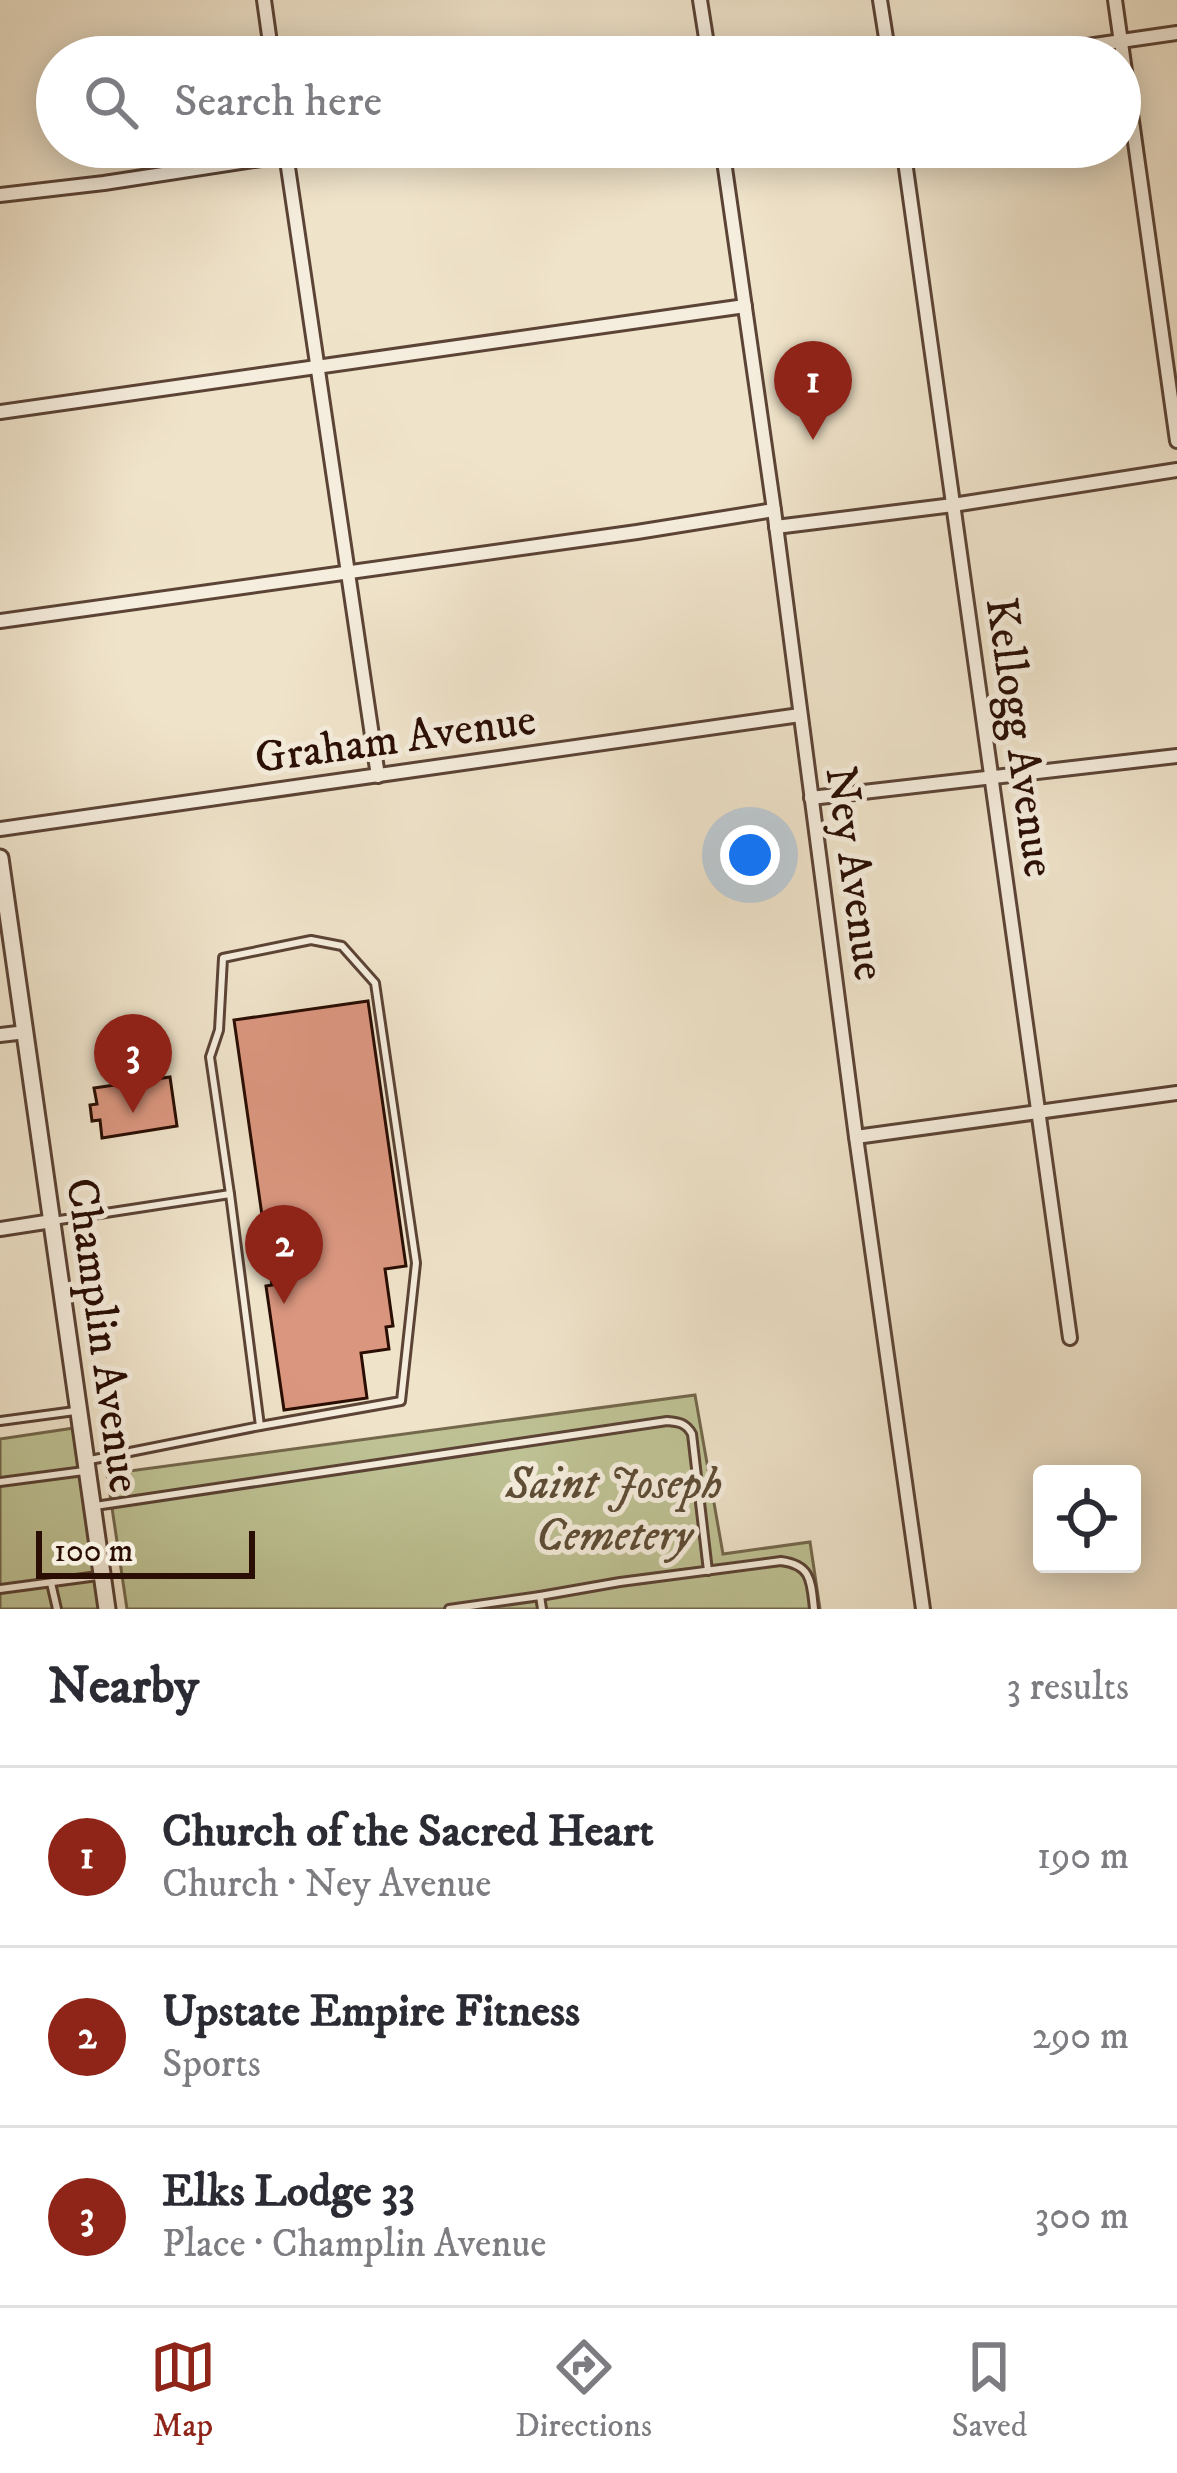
<!DOCTYPE html>
<html lang="en">
<head>
<meta charset="utf-8">
<style>
  body { margin:0; font-family:"IM FELL DW Pica",serif; background:#f2f2f3; color:#2b2b33 }
  .controls { position:absolute; right:36px; bottom:36px; display:grid; overflow:hidden; border-radius:12px; box-shadow:0 6px 30px #0003 }
  .controls button { width:108px; height:108px; display:grid; place-items:center; padding:0; border:0; border-bottom:3px solid #e1e1e2; background:#fff; color:#2b2b33; font:60px sans-serif }
  .scale { position:absolute; left:36px; bottom:30px; width:219px; box-sizing:border-box; padding-left:12px; border:6px solid #2a0e03; border-top:0; font-size:33px; line-height:42px; white-space:nowrap; color:#2a0e03; -webkit-text-stroke:9px #f5eddd; paint-order:stroke }
  .you { position:absolute; left:750px; top:855px; width:42px; height:42px; margin:-30px; border:9px solid #fff; border-radius:50%; background:#1a73e8; box-shadow:0 0 0 18px #1a73e833 }
  .badge { display:grid; place-items:center; width:78px; height:78px; border-radius:50%; background:#8f2418; color:#fff; font-size:39px; font-weight:700 }
  .pin { position:absolute; translate:-50% -99px; filter:drop-shadow(0 3px 6px #0008) }
  .pin::after { content:''; position:absolute; top:63px; width:42px; height:36px; background:inherit; clip-path:polygon(0 0,100% 0,50% 100%) }
  .list { margin:0; padding:0; list-style:none }
  h2 { display:flex; justify-content:space-between; align-items:center; height:156px; margin:0; padding:0 48px; font-size:51px }
  h2 small { font-size:39px; font-weight:400; color:#7c7c81 }
  .list li { display:grid; grid-template-columns:78px 1fr auto; gap:36px; align-items:center; box-sizing:border-box; height:180px; padding:0 48px; border-top:3px solid #e1e1e2 }
  .list b { display:block; font-size:45px; white-space:nowrap }
  .list p { margin:0; font-size:39px; white-space:nowrap; color:#7c7c81 }
  .list em { font-size:39px; font-style:normal; color:#7c7c81 }
  .icon { flex:none; width:66px; height:66px; fill:none; stroke:currentColor; stroke-width:2; stroke-linecap:round; stroke-linejoin:round }
  .map { position:relative; flex:none; width:1177px; height:1609px; overflow:hidden }
  .search { position:absolute; background:#fff; box-shadow:0 6px 30px #0003; left:36px; right:36px; top:36px; height:132px; display:flex; align-items:center; gap:30px; box-sizing:border-box; padding:0 42px; border-radius:66px; color:#7c7c81; font-size:45px }
  .sheet { height:696px; background:#fff }
  nav { display:flex; justify-content:space-around; align-items:center; box-sizing:border-box; height:168px; border-top:3px solid #e1e1e2; background:#fff; font-size:33px; color:#7c7c81 }
  nav a { display:grid; justify-items:center; gap:6px }
  nav .on { color:#8f2418 }
  .map>svg:first-child { display:block }
</style>
</head>
<body>
<div class="map">
<svg width="1177" height="1609" viewBox="0 0 1177 1609">
  <rect width="100%" height="100%" fill="#efe3ca"/>
  <filter id="stains"><feTurbulence type="fractalNoise" baseFrequency=".00167" numOctaves="4"/><feColorMatrix values="0 0 0 0 .2 0 0 0 0 .09 0 0 0 0 .02 0 0 0 .5 -.17"/></filter>
  <radialGradient id="worn" r=".72"><stop offset=".6" stop-color="#630" stop-opacity="0"/><stop offset="1" stop-color="#630" stop-opacity=".3"/></radialGradient>
  <g fill="#bec294" stroke="#74684c" stroke-width="3">
    <polygon points="695,1395 723,1554 810,1542 820,1609 127,1609 107,1474"/>
    <polygon points="74,1428 101,1609 0,1609 0,1439"/>
  </g>
  <g fill="#da967f" stroke="#2a0e03" stroke-width="3">
    <polygon points="368,1001 406,1266 385,1269 393,1326 386,1327 389,1349 361,1353 367,1398 284,1410 266,1286 272,1285 234,1020"/>
    <polygon points="170,1077 177,1126 102,1138 100,1120 92,1121 90,1105 97,1104 94,1088"/>
  </g>
  <g fill="none" stroke-linecap="round" stroke-linejoin="round">
    <g stroke="#5b4335" stroke-width="12">
      <g id="service">
        <polyline points="230,1194 210,1057 219,1030 223,958 311,940 342,946 375,983 416,1263 401,1401 260,1426"/>
        <polyline points="53,1221 230,1194 260,1426 90,1460"/>
        <polyline points="0,1421 75,1411"/>
        <polyline points="0,1482 84,1471"/>
        <path d="M95,1506L667,1421C679,1422 686,1423 692,1434L708,1571"/>
        <polyline points="51,1583 57,1609"/>
        <polyline points="0,1589 98,1576"/>
        <path d="M540,1596L620,1582L781,1561C812,1565 811,1582 814,1609"/>
        <polyline points="449,1609 540,1596 542,1609"/>
      </g>
    </g>
    <g stroke="#5b4335" stroke-width="18">
      <g id="minor">
        <polyline points="264,0 272,57"/>
        <polyline points="700,0 709,57"/>
        <polyline points="880,0 889,57"/>
        <polyline points="1115,0 1177,441"/>
        <polyline points="1011,57 1177,33"/>
        <polyline points="285,147 378,776"/>
        <polyline points="722,147 774,510 856,1137 923,1609"/>
        <polyline points="903,147 1070,1338"/>
        <polyline points="0,195 104,183 339,147"/>
        <polyline points="0,412 745,306"/>
        <polyline points="776,527 953,505 1177,470"/>
        <polyline points="0,621 637,532 774,510"/>
        <polyline points="811,798 1177,756"/>
        <polyline points="0,829 800,715"/>
        <polyline points="0,1035 26,1032"/>
        <polyline points="856,1137 1177,1093"/>
        <polyline points="0,1229 52,1221"/>
      </g>
    </g>
    <g stroke="#5b4335" stroke-width="21">
      <polyline id="tertiary" points="0,858 107,1609"/>
    </g>
    <use href="#service" stroke="#f5eddd" stroke-width="6"/>
    <use href="#minor" stroke="#f5eddd" stroke-width="12"/>
    <use href="#tertiary" stroke="#f5eddd" stroke-width="15"/>
  </g>
  <g text-anchor="middle" stroke-width="10" stroke-linejoin="round" paint-order="stroke">
    <g font-size="45" fill="#2a0e03" stroke="#f5eddd">
      <text transform="translate(395 737) rotate(-8)" y="16">Graham Avenue</text>
      <text transform="translate(1022 737) rotate(82)" y="16">Kellogg Avenue</text>
      <text transform="translate(857 873) rotate(82)" y="16">Ney Avenue</text>
      <text transform="translate(105 1335) rotate(82)" y="16">Champlin Avenue</text>
    </g>
    <g font-size="45" font-style="italic" fill="#5e4d36" stroke="#f5eddd">
      <text x="614" y="1498">Saint Joseph<tspan x="614" dy="52">Cemetery</tspan></text>
    </g>
  </g>
  <rect width="100%" height="100%" filter="url(#stains)"/>
  <rect width="100%" height="100%" fill="url(#worn)"/>
</svg>
<div class="controls">
<button><svg class="icon" aria-label="locate" viewBox="0 0 24 24"><circle cx="12" cy="12" r="6"/><path d="M12 2v4M12 18v4M2 12h4M18 12h4"/></svg></button>
</div>
<div class="scale">100 m</div>
<div class="you"></div>
<div class="pin badge" style="left:813px;top:440px">1</div>
<div class="pin badge" style="left:284px;top:1304px">2</div>
<div class="pin badge" style="left:133px;top:1113px">3</div>
<div class="search"><svg class="icon" aria-label="search" viewBox="0 0 24 24"><circle cx="10" cy="10" r="6"/><path d="M15 15l6 6"/></svg>Search here</div>
</div>
<section class="sheet">
<h2>Nearby<small>3 results</small></h2>
<ul class="list">
<li><span class="badge">1</span><div><b>Church of the Sacred Heart</b><p>Church · Ney Avenue</p></div><em>190 m</em></li>
<li><span class="badge">2</span><div><b>Upstate Empire Fitness</b><p>Sports</p></div><em>290 m</em></li>
<li><span class="badge">3</span><div><b>Elks Lodge 33</b><p>Place · Champlin Avenue</p></div><em>300 m</em></li>
</ul>
</section>
<nav>
<a class="on"><svg class="icon" aria-label="map" viewBox="0 0 24 24"><path d="M3 6l6-2 6 2 6-2v14l-6 2-6-2-6 2zM9 4v14M15 6v14"/></svg>Map</a>
<a><svg class="icon" aria-label="directions" viewBox="0 0 24 24"><path d="M12 3l9 9-9 9-9-9zM9 14v-3h6M13 9l2 2-2 2"/></svg>Directions</a>
<a><svg class="icon" aria-label="saved" viewBox="0 0 24 24"><path d="M7 4h10v16l-5-4-5 4z"/></svg>Saved</a>
</nav>
</body>
</html>
